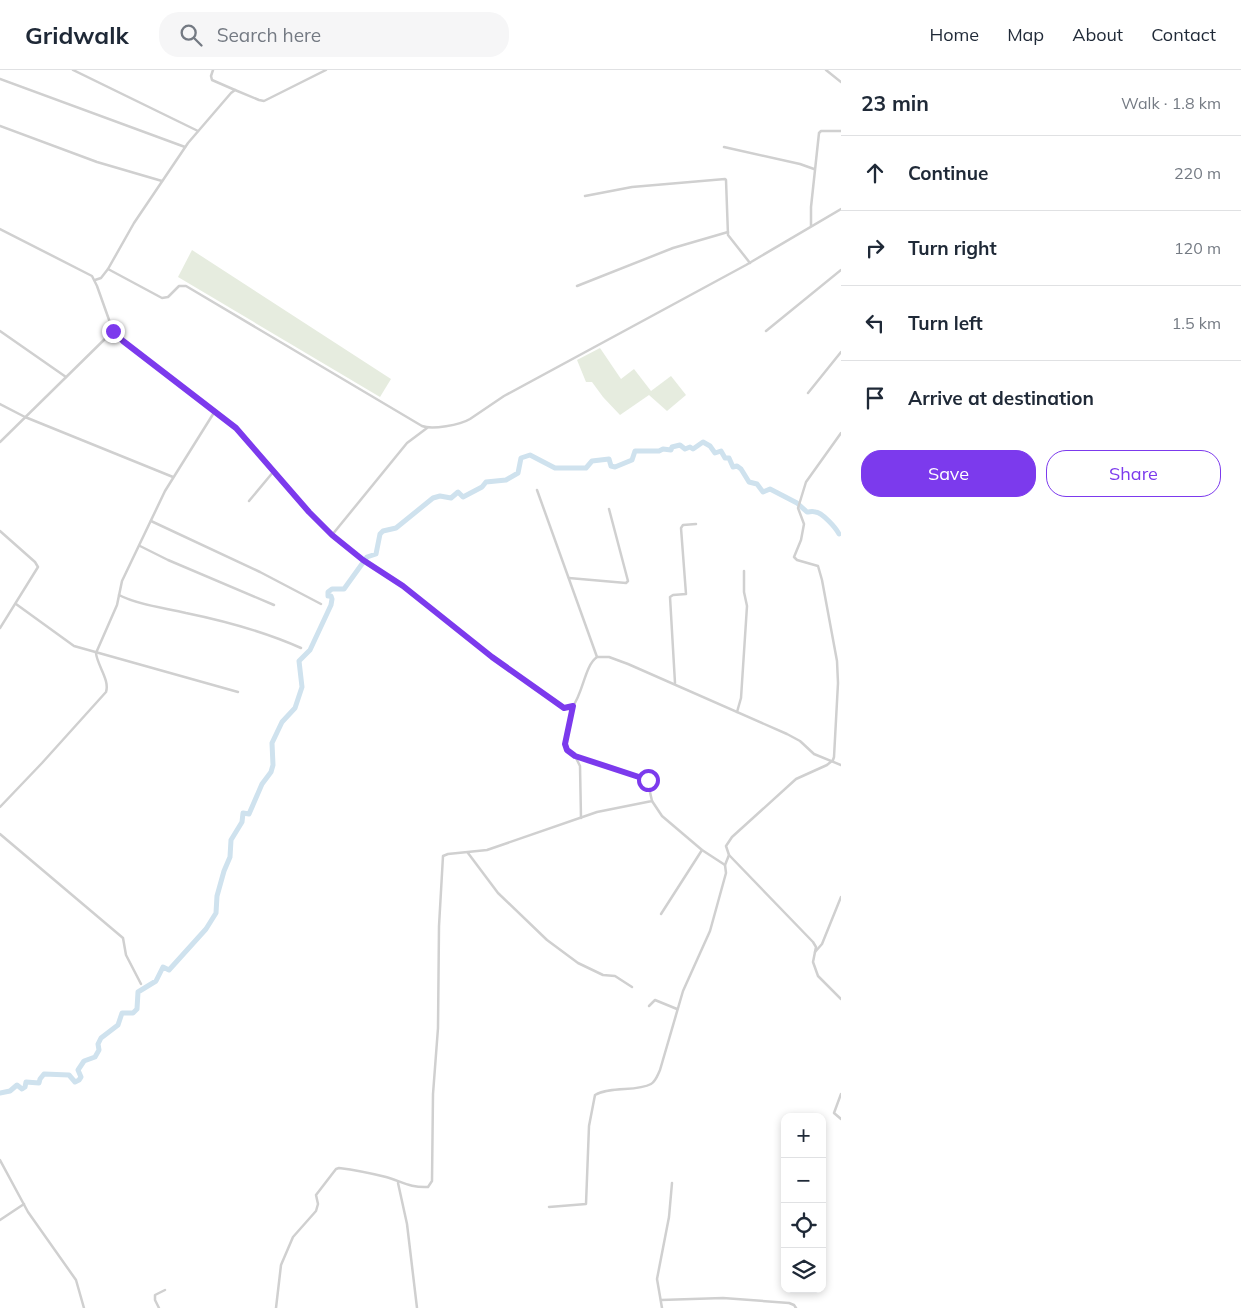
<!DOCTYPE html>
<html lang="en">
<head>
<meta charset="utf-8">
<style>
  body { margin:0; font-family:Mulish,sans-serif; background:#f6f6f7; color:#1f2937 }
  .controls { position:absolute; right:15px; bottom:15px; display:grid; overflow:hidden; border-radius:10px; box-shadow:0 2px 8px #0003 }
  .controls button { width:45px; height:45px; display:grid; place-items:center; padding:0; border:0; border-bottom:1px solid #e0e1e3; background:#fff; color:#1f2937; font:25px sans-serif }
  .stop { position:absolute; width:15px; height:15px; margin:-11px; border:4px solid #7c3aed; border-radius:50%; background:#fff }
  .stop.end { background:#7c3aed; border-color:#fff; box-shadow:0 1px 5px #0008 }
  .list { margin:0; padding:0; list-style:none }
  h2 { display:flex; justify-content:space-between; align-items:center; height:65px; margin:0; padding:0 20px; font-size:21px }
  h2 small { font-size:16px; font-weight:400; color:#747a83 }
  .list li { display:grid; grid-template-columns:32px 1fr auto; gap:15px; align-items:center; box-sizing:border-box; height:75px; padding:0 20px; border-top:1px solid #e0e1e3 }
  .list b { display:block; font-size:19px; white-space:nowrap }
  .list em { font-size:16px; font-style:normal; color:#747a83 }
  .actions { display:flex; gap:10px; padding:15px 20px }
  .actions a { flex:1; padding:11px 0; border:1px solid #7c3aed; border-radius:20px; text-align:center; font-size:18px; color:#7c3aed }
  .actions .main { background:#7c3aed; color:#fff }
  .icon { flex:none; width:28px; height:28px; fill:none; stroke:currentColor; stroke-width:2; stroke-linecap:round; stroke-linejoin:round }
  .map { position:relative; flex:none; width:841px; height:1238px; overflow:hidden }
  header { display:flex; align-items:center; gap:30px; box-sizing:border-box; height:70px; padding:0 25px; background:#fff; border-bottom:1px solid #e0e1e3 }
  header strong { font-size:24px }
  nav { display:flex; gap:28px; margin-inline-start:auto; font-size:18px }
  .search { width:350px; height:45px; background:#f6f6f7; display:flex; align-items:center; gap:12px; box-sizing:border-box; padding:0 18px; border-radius:20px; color:#747a83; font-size:19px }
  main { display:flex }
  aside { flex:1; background:#fff }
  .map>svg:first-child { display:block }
</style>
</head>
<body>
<header>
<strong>Gridwalk</strong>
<div class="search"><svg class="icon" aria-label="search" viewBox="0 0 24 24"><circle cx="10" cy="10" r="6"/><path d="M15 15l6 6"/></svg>Search here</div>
<nav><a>Home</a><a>Map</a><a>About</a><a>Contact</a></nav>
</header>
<main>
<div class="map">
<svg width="841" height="1238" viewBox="0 0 841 1238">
  <rect width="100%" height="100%" fill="#fff"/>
  <g fill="#e6ecdf">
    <polygon points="192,180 391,309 380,327 178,207"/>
    <polygon points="600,278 621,309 634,299 651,321 671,306 686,325 667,341 649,325 620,345 603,327 592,312 586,312 577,290"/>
  </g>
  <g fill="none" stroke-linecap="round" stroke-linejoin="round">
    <path stroke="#cfe2ee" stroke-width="5" d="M0,1023L10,1021L17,1015L22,1019L25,1017L26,1012L39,1013L40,1009L44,1004L69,1005L75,1012L79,1010L81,1007L78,1000L84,991L95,987L99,980L98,974L101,968L118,955L122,943H133L137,939L138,922L156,911L163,897L169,900L206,859L216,843L217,826L224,801L230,787L231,770L242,752L243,743L249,744L262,714L271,702L273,695L272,673L282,652L295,638L302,617L299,591L310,580L331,535L332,529L331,526H328V522L332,519H344L367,487L376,484L380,464L383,461L396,458L433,428L440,426L451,428L458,422L463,427L482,417L486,412L506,410L518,403L521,388L530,385L555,398H586L592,391L609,389L611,396L615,397L632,390L635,381H659L663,379L671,380L672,377L680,375L685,379L690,377L693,379L703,372L710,376L715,383L721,381L725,388H729L733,397L737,396L741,399L749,412L757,414L763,422L770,419L797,433L807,442C810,442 812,441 815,442C822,442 836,458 839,464"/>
    <g stroke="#d0d0d0" stroke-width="2.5">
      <polyline points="73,0 198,61"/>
      <polyline points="213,0 211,6 212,10 235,20"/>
      <polyline points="826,0 841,12"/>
      <polyline points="0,9 185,77"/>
      <polyline points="0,56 97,92 162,111"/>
      <polyline points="724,77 800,94 814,99"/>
      <polyline points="585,126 632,117 725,109 726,110 728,165 750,193"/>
      <polyline points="811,156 811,137 819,63 821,61 841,61"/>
      <path d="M0,159L92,206L97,216L113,261L117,266L236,358L309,442L332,465L363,490L403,516L492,587L535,616L558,634L566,638L573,636C583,623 585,595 597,587H609L628,594L787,664L800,671L814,684L841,695"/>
      <path d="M108,199L162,228L168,227L179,216H186L422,356C432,360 460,355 470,349L504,326L746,195L841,139"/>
      <polyline points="95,210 101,208 108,199 134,153 188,73 231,23 235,20 259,30 264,31 326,0"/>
      <polyline points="577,216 673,178 728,162"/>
      <polyline points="0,261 66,307"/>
      <polyline points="766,261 841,200"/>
      <polyline points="808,323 841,282"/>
      <polyline points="0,334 25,347 173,407"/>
      <polyline points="0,372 113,261"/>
      <polyline points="537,420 597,587"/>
      <polyline points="249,431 274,401"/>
      <polyline points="151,451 260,502 321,534"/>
      <polyline points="0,461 35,492 38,497 0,558"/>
      <polyline points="332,465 407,373 427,358"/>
      <polyline points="140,476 168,490 274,535"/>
      <polyline points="569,508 626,513 628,511 609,439"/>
      <path d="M119,525C138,535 166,538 186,543C225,551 265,562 301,578"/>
      <polyline points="16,534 74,576 238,622"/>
      <polyline points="675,613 670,527 673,525 686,524 681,458 683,455 696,454"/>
      <polyline points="737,642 741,628 747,536 744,522 744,501"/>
      <polyline points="575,686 580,696 581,748"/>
      <polyline points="652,731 662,746 702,780 725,795"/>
      <path d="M0,737L42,693L106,622C110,610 97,595 96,583L117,535L122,511L165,421L215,341"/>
      <polyline points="0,764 123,868 126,885 141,914"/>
      <polyline points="468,783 498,823 547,870 578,893 603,905 615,906 632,917"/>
      <polyline points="841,827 822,874 815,882 813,892 818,906 841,929"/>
      <polyline points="661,844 702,780"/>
      <polyline points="815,882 816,877 813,872 729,785 726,776 732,767 796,709 827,695 833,690 834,687 838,613 837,591 822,510 818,496 797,490 794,487 801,470 804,454 798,438 806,412 841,363"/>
      <polyline points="649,936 655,930 677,939"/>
      <polyline points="841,1024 834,1043 841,1049"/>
      <polyline points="0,1090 28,1142 76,1210 84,1238"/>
      <polyline points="398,1113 407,1154 417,1238"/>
      <path d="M549,1137L586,1134L589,1056L595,1025C611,1016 637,1022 651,1014C656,1011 658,1004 660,1000L683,921L710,861L726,803L725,795L729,785"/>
      <polyline points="0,1150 24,1134"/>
      <polyline points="661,1230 723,1228 789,1233 794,1235 796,1238"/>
      <polyline points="159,1238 155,1230 155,1225 165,1220"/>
      <path d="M276,1238L281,1195L293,1167L316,1141L318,1134L316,1125L336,1099L339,1098C355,1100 370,1103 386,1107C401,1111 410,1118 428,1117L432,1111L433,1024L438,958L439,856L443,786L448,784L487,780L597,742L652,731L647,709L575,686L567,680L565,673L573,636"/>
      <polyline points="662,1238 657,1209 669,1147 672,1113"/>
    </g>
  </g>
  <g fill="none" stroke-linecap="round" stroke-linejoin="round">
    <polyline stroke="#7c3aed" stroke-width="6" points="113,261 123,271 236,358 309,442 332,465 363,490 403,516 492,587 564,638 573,636 565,674 567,680 575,686 648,710"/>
  </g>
</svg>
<div class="controls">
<button>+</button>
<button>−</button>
<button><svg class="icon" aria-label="locate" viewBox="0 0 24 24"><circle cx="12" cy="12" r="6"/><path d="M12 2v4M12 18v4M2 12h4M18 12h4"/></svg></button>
<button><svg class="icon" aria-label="layers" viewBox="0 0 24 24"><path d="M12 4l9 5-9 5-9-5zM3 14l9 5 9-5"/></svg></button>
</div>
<div class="stop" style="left:648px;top:710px"></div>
<div class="stop end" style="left:113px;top:261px"></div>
</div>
<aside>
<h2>23 min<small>Walk · 1.8 km</small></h2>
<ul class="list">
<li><svg class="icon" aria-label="ahead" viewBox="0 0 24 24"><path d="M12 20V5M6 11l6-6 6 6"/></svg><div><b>Continue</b></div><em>220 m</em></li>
<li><svg class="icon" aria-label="right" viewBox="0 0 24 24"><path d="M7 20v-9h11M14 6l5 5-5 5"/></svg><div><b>Turn right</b></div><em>120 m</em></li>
<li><svg class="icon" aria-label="left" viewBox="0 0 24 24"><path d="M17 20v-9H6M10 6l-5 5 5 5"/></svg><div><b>Turn left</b></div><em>1.5 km</em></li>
<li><svg class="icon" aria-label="arrive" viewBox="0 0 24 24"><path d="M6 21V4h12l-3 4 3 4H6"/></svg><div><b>Arrive at destination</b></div></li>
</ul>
<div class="actions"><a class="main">Save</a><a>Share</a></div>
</aside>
</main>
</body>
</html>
